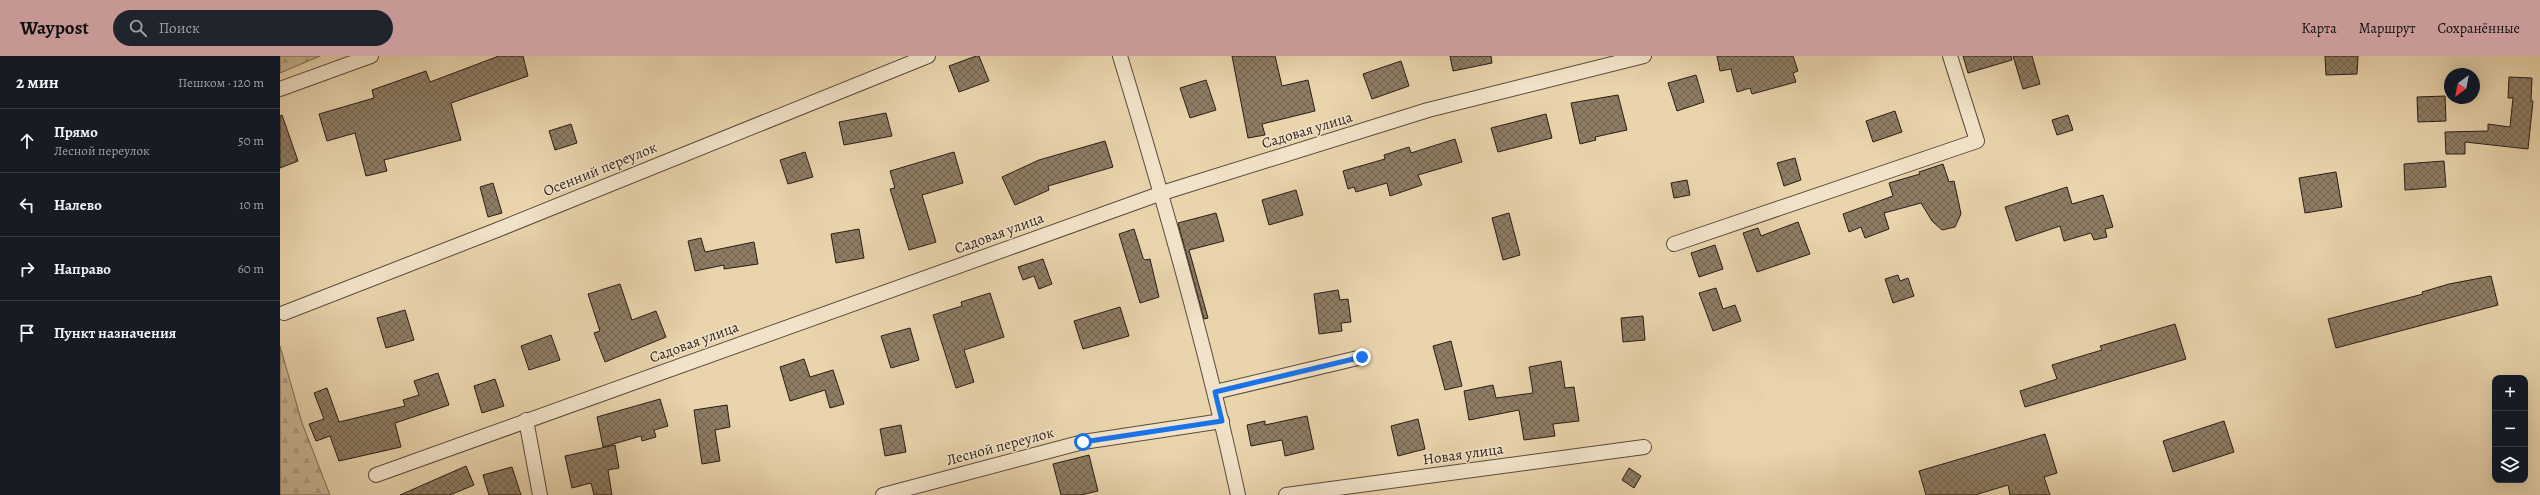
<!DOCTYPE html>
<html lang="ru">
<head>
<meta charset="utf-8">
<style>
  body { margin:0; font-family:Alegreya,serif; background:#20242c; color:#f1f3f6 }
  .controls { position:absolute; right:12px; bottom:12px; display:grid; overflow:hidden; border-radius:8px; box-shadow:0 4px 16px #0002 }
  .controls button { width:36px; height:36px; display:grid; place-items:center; padding:0; border:0; border-bottom:1px solid #363941; background:#171b24; color:#f1f3f6; font:20px sans-serif }
  .compass { position:absolute; left:2164px; top:12px; width:36px; height:36px; border-radius:50%; background:#171b24; box-shadow:0 4px 16px #0002; rotate:212deg }
  .stop { position:absolute; width:12px; height:12px; margin:-9px; border:3px solid #1a73e8; border-radius:50%; background:#fff }
  .stop.end { background:#1a73e8; border-color:#fff; box-shadow:0 1px 4px #0008 }
  .list { margin:0; padding:0; list-style:none }
  h2 { display:flex; justify-content:space-between; align-items:center; height:52px; margin:0; padding:0 16px; font-size:17px }
  h2 small { font-size:13px; font-weight:400; color:#9ea1a6 }
  .list li { display:grid; grid-template-columns:26px 1fr auto; gap:12px; align-items:center; box-sizing:border-box; height:64px; padding:0 16px; border-top:1px solid #363941 }
  .list b { display:block; font-size:15px; white-space:nowrap }
  .list p { margin:0; font-size:13px; white-space:nowrap; color:#9ea1a6 }
  .list em { font-size:13px; font-style:normal; color:#9ea1a6 }
  .icon { flex:none; width:22px; height:22px; fill:none; stroke:currentColor; stroke-width:2; stroke-linecap:round; stroke-linejoin:round }
  .map { position:relative; flex:none; width:2260px; height:439px; overflow:hidden }
  header { display:flex; align-items:center; gap:24px; box-sizing:border-box; height:56px; padding:0 20px; background:#c59692; color:#111 }
  header strong { font-size:19px }
  nav { display:flex; gap:22px; margin-inline-start:auto; font-size:14px }
  .search { width:280px; height:36px; background:#20242c; display:flex; align-items:center; gap:10px; box-sizing:border-box; padding:0 14px; border-radius:22px; color:#9ea1a6; font-size:15px }
  main { display:flex }
  aside { flex:1; background:#171b24 }
  .map>svg:first-child { display:block }
</style>
</head>
<body>
<header>
<strong>Waypost</strong>
<div class="search"><svg class="icon" aria-label="search" viewBox="0 0 24 24"><circle cx="10" cy="10" r="6"/><path d="M15 15l6 6"/></svg>Поиск</div>
<nav><a>Карта</a><a>Маршрут</a><a>Сохранённые</a></nav>
</header>
<main>
<aside>
<h2>2 мин<small>Пешком · 120 m</small></h2>
<ul class="list">
<li><svg class="icon" aria-label="ahead" viewBox="0 0 24 24"><path d="M12 20V5M6 11l6-6 6 6"/></svg><div><b>Прямо</b><p>Лесной переулок</p></div><em>50 m</em></li>
<li><svg class="icon" aria-label="left" viewBox="0 0 24 24"><path d="M17 20v-9H6M10 6l-5 5 5 5"/></svg><div><b>Налево</b></div><em>10 m</em></li>
<li><svg class="icon" aria-label="right" viewBox="0 0 24 24"><path d="M7 20v-9h11M14 6l5 5-5 5"/></svg><div><b>Направо</b></div><em>60 m</em></li>
<li><svg class="icon" aria-label="arrive" viewBox="0 0 24 24"><path d="M6 21V4h12l-3 4 3 4H6"/></svg><div><b>Пункт назначения</b></div></li>
</ul>
</aside>
<div class="map">
<svg width="2260" height="439" viewBox="0 0 2260 439">
  <defs>
    <pattern id="forest-firs" width="22" height="20" patternUnits="userSpaceOnUse"><rect width="22" height="20" fill="#c9b593"/><path d="M5 1l3.5 6h-7zM16 11l3.5 6h-7z" fill="#ad9b7e"/></pattern>
    <pattern id="building-cross-hatch" width="8" height="8" patternUnits="userSpaceOnUse"><rect width="8" height="8" fill="#8d7c64"/><path d="M0 0l8 8M0 8l8-8" fill="none" stroke="#736551"/></pattern>
  </defs>
  <rect width="100%" height="100%" fill="#e9d4ac"/>
  <filter id="stains"><feTurbulence type="fractalNoise" baseFrequency=".005" numOctaves="4"/><feColorMatrix values="0 0 0 0 .2 0 0 0 0 .09 0 0 0 0 .02 0 0 0 .5 -.17"/></filter>
  <radialGradient id="worn" r=".72"><stop offset=".6" stop-color="#630" stop-opacity="0"/><stop offset="1" stop-color="#630" stop-opacity=".3"/></radialGradient>
  <g fill="url(#forest-firs)" stroke="#7a6955">
    <polygon points="0,0 40,0 0,17"/>
    <polygon points="0,290 22,367 50,439 0,439"/>
  </g>
  <g fill="url(#building-cross-hatch)" stroke="#2a1d17">
    <polygon points="219,0 243,0 248,20 171,47 181,84 104,104 107,115 86,120 75,77 47,85 39,58 94,42 92,34 146,15 150,26"/>
    <polygon points="696,0 699,0 709,25 679,36 669,10"/>
    <polygon points="952,0 995,0 1002,30 1028,24 1035,55 982,68 985,79 968,82"/>
    <polygon points="1170,0 1211,0 1212,7 1173,15"/>
    <polygon points="1437,0 1513,0 1518,15 1513,17 1516,26 1472,38 1470,32 1457,36 1451,13 1440,15"/>
    <polygon points="1683,0 1731,0 1732,4 1688,17"/>
    <polygon points="1733,0 1752,0 1760,28 1743,33"/>
    <polygon points="2045,0 2078,0 2077,18 2046,19"/>
    <polygon points="1121,5 1129,30 1092,43 1083,18"/>
    <polygon points="1416,19 1424,46 1397,55 1388,27"/>
    <polygon points="2229,21 2252,22 2251,45 2253,45 2248,93 2185,86 2185,98 2166,98 2165,76 2208,75 2208,68 2230,71 2233,42 2228,42"/>
    <polygon points="926,24 936,54 910,62 900,32"/>
    <polygon points="1338,39 1347,74 1315,81 1316,84 1300,88 1291,47"/>
    <polygon points="2165,40 2166,65 2138,66 2137,41"/>
    <polygon points="1615,55 1622,76 1593,86 1586,65"/>
    <polygon points="606,57 612,80 564,89 559,66"/>
    <polygon points="1266,58 1272,82 1218,96 1211,72"/>
    <polygon points="2,59 18,105 0,112 0,60"/>
    <polygon points="1788,59 1793,74 1777,79 1772,64"/>
    <polygon points="291,68 297,87 275,94 269,75"/>
    <polygon points="1175,83 1182,106 1138,119 1142,129 1110,140 1107,127 1076,136 1074,131 1068,133 1063,115 1105,103 1104,99 1129,91 1131,97"/>
    <polygon points="825,85 833,111 768,130 769,134 735,149 722,121 759,104"/>
    <polygon points="525,96 533,121 508,128 500,104"/>
    <polygon points="674,96 683,127 642,139 656,186 629,194 610,133 615,132 610,115"/>
    <polygon points="1515,102 1521,124 1504,130 1497,107"/>
    <polygon points="2164,105 2166,131 2125,134 2124,108"/>
    <polygon points="1663,108 1669,126 1674,125 1679,148 1681,158 1675,171 1662,174 1652,165 1641,147 1604,157 1609,173 1585,182 1581,171 1569,176 1563,158 1613,140 1609,127 1640,118 1639,116"/>
    <polygon points="2056,116 2062,151 2025,157 2019,122"/>
    <polygon points="1407,124 1410,139 1394,142 1391,127"/>
    <polygon points="213,127 222,157 208,161 200,131"/>
    <polygon points="1787,131 1792,148 1823,139 1833,171 1825,173 1827,181 1814,184 1811,177 1784,185 1780,170 1736,185 1725,151"/>
    <polygon points="1016,134 1023,159 989,169 982,144"/>
    <polygon points="936,157 944,185 909,194 928,262 924,263 898,167"/>
    <polygon points="1229,157 1240,199 1223,204 1212,162"/>
    <polygon points="1518,166 1530,198 1477,216 1463,177 1478,172 1481,180"/>
    <polygon points="579,173 584,202 556,207 551,178"/>
    <polygon points="854,173 863,202 865,204 870,203 879,241 860,247 839,178"/>
    <polygon points="421,182 425,196 474,186 478,208 444,213 444,209 415,215 408,185"/>
    <polygon points="1435,189 1443,213 1419,221 1411,197"/>
    <polygon points="763,203 772,228 759,233 754,220 743,224 738,211"/>
    <polygon points="1618,219 1620,225 1628,222 1634,240 1613,247 1605,223"/>
    <polygon points="2211,220 2218,249 2056,292 2048,263 2143,238 2142,236 2169,228"/>
    <polygon points="340,228 352,264 376,255 386,281 325,306 314,277 320,275 308,238"/>
    <polygon points="1436,232 1443,253 1455,249 1461,265 1433,275 1419,237"/>
    <polygon points="1058,234 1060,244 1068,243 1071,266 1061,267 1062,275 1039,278 1034,238"/>
    <polygon points="710,237 724,281 684,294 694,326 676,332 653,259 682,250 681,246"/>
    <polygon points="840,251 849,280 803,293 794,265"/>
    <polygon points="125,254 134,284 106,292 97,262"/>
    <polygon points="1363,260 1365,284 1343,286 1341,262"/>
    <polygon points="1895,268 1906,303 1745,351 1740,335 1777,323 1772,309 1822,294 1820,290"/>
    <polygon points="630,272 639,304 611,312 601,280"/>
    <polygon points="271,279 280,304 249,314 241,290"/>
    <polygon points="1171,285 1182,330 1165,334 1153,290"/>
    <polygon points="524,303 530,321 553,314 564,348 550,352 545,334 510,345 500,311"/>
    <polygon points="1281,305 1285,332 1294,331 1299,365 1273,368 1275,380 1244,384 1239,354 1189,364 1184,335 1213,329 1216,342 1253,337 1249,311"/>
    <polygon points="158,317 169,349 115,367 121,391 59,405 50,380 36,385 29,368 44,363 34,337 47,332 59,366 125,350 123,344 139,339 134,325"/>
    <polygon points="215,323 224,350 202,357 194,330"/>
    <polygon points="380,343 388,370 374,374 376,381 362,385 361,380 323,391 317,361"/>
    <polygon points="447,349 450,371 435,374 440,405 422,408 414,354"/>
    <polygon points="1027,360 1034,393 1005,400 1002,384 971,390 967,369 985,365 985,369"/>
    <polygon points="1138,363 1145,393 1118,400 1111,370"/>
    <polygon points="1944,365 1954,396 1893,416 1883,385"/>
    <polygon points="621,369 626,396 605,400 600,373"/>
    <polygon points="1765,378 1777,417 1764,421 1770,439 1730,439 1728,429 1695,439 1646,439 1639,415"/>
    <polygon points="335,389 339,412 328,414 332,439 314,439 311,427 292,432 285,400"/>
    <polygon points="809,399 818,435 801,439 781,439 773,408"/>
    <polygon points="186,410 194,429 170,439 120,439"/>
    <polygon points="232,411 241,439 209,439 203,419"/>
    <polygon points="1349,412 1361,420 1354,432 1342,424"/>
  </g>
  <g fill="none" stroke-linecap="round" stroke-linejoin="round">
    <g stroke="#5a4b3c" stroke-width="16">
      <g id="minor">
        <path d="M840,0C884,145 926,291 958,439"/>
        <polyline points="0,33 91,0"/>
        <polyline points="1394,188 1697,85 1670,0"/>
        <polyline points="4,257 217,174 648,0"/>
        <polyline points="935,336 1082,301"/>
        <polyline points="246,364 260,439"/>
        <polyline points="96,419 882,137 1148,54 1364,0"/>
        <polyline points="603,439 803,386 942,365"/>
        <polyline points="1006,439 1364,391"/>
      </g>
    </g>
    <use href="#minor" stroke="#f1e3c9" stroke-width="14"/>
  </g>
  <g fill="none" stroke-linecap="round" stroke-linejoin="round">
    <polyline stroke="#1a73e8" stroke-width="5" points="803,386 942,365 935,336 1082,301"/>
  </g>
  <g text-anchor="middle" stroke-width="3" stroke-linejoin="round" paint-order="stroke">
    <g font-size="15" fill="#2a1d17" stroke="#f1e3c9">
      <text transform="translate(1027 74) rotate(-17)" y="5">Садовая улица</text>
      <text transform="translate(320 113) rotate(-22)" y="5">Осенний переулок</text>
      <text transform="translate(719 177) rotate(-20)" y="5">Садовая улица</text>
      <text transform="translate(414 286) rotate(-20)" y="5">Садовая улица</text>
      <text transform="translate(720 390) rotate(-15)" y="5">Лесной переулок</text>
      <text transform="translate(1183 398) rotate(-8)" y="5">Новая улица</text>
    </g>
  </g>
  <rect width="100%" height="100%" filter="url(#stains)"/>
  <rect width="100%" height="100%" fill="url(#worn)"/>
</svg>
<div class="controls">
<button>+</button>
<button>−</button>
<button><svg class="icon" aria-label="layers" viewBox="0 0 24 24"><path d="M12 4l9 5-9 5-9-5zM3 14l9 5 9-5"/></svg></button>
</div>
<svg class="compass" viewBox="-18 -18 36 36"><path d="M0-13l5 13h-10z" fill="#e53935"/><path d="M0 13l5-13h-10z" fill="#9ea1a6"/></svg>
<div class="stop" style="left:803px;top:386px"></div>
<div class="stop end" style="left:1082px;top:301px"></div>
</div>
</main>
</body>
</html>
